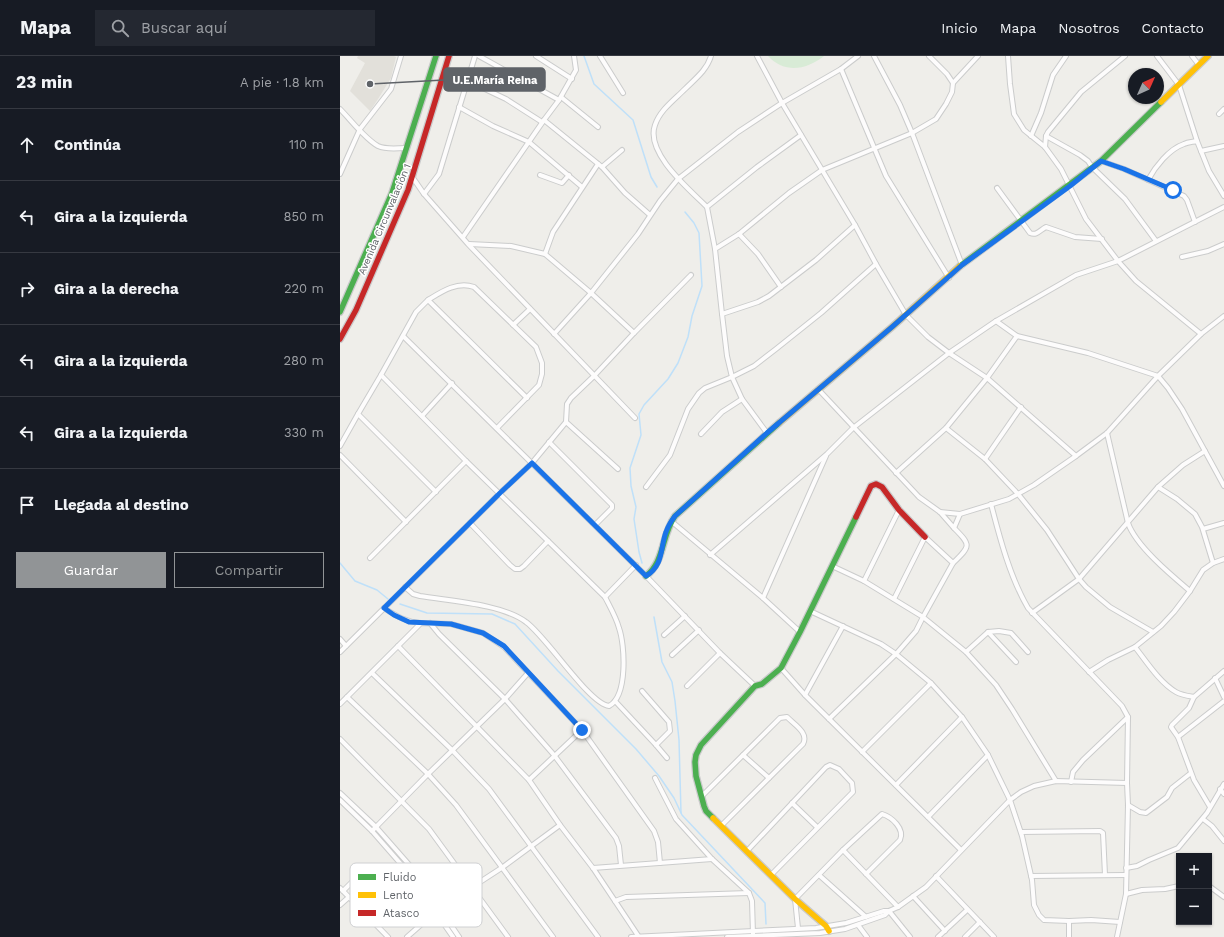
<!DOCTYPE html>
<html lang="es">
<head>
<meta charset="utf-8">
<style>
  body { margin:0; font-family:"Work Sans",sans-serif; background:#242831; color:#f1f3f6 }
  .controls { position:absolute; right:12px; bottom:12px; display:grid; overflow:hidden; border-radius:0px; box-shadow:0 1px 3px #0004 }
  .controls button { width:36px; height:36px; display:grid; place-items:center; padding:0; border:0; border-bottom:1px solid #363941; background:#171b24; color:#f1f3f6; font:20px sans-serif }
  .compass { position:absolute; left:788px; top:12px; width:36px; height:36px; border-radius:50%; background:#171b24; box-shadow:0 1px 3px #0004; rotate:45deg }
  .stop { position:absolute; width:12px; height:12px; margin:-9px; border:3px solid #1a73e8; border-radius:50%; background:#fff }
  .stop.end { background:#1a73e8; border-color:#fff; box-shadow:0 1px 4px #0008 }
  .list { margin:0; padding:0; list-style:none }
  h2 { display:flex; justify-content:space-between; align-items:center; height:52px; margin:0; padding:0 16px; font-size:17px }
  h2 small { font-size:13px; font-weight:400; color:#9ea1a6 }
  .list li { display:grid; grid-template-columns:26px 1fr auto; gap:12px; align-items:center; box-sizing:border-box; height:72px; padding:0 16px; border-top:1px solid #363941 }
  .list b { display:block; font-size:15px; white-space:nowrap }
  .list em { font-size:13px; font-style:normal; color:#9ea1a6 }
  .actions { display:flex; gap:8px; padding:12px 16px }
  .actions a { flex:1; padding:9px 0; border:1px solid #919496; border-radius:0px; text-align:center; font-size:14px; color:#919496 }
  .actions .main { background:#919496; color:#fff }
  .icon { flex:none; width:22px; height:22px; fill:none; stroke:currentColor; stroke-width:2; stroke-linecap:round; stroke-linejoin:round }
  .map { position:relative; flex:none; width:884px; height:881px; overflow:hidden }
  header { display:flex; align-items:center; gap:24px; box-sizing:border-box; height:56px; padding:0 20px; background:#171b24; border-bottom:1px solid #363941 }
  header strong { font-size:19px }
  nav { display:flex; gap:22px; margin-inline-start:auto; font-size:14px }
  .search { width:280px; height:36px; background:#242831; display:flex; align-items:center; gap:10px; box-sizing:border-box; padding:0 14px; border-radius:0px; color:#9ea1a6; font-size:15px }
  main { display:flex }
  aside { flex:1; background:#171b24 }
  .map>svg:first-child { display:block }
</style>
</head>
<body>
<header>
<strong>Mapa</strong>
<div class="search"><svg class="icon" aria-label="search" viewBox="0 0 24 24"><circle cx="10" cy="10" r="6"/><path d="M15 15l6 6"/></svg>Buscar aquí</div>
<nav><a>Inicio</a><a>Mapa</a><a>Nosotros</a><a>Contacto</a></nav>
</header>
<main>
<aside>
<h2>23 min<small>A pie · 1.8 km</small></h2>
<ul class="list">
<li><svg class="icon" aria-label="ahead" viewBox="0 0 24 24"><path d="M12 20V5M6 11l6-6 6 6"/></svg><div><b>Continúa</b></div><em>110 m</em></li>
<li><svg class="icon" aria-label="left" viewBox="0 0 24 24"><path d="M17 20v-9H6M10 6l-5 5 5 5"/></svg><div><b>Gira a la izquierda</b></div><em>850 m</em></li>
<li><svg class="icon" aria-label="right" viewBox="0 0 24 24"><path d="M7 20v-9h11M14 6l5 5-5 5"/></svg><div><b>Gira a la derecha</b></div><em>220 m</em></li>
<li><svg class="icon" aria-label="left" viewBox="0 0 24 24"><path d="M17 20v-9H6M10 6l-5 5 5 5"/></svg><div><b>Gira a la izquierda</b></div><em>280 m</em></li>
<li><svg class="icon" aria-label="left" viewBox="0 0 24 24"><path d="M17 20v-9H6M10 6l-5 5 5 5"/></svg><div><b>Gira a la izquierda</b></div><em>330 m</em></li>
<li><svg class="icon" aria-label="arrive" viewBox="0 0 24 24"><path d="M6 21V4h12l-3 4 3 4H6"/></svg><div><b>Llegada al destino</b></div></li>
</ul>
<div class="actions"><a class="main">Guardar</a><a>Compartir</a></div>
</aside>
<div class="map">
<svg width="884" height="881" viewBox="0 0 884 881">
  <rect width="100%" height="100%" fill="#efeeea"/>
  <polygon fill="#e2e0da" points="18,0 54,0 56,1 51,22 38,43 30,55 10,35 25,7 17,2"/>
  <path fill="#d8ebd6" d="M428,0H484C466,14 445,18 428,0Z"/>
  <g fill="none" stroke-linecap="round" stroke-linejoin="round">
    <g stroke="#bfe0f9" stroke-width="1.5">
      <polyline points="244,0 254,28 293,64 311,121 317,131"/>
      <polyline points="0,507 15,525 37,534 48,543"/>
      <polyline points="302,507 299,496 294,463 296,451 291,430 290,412 301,379 299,358 304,349 328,323 338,307 348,281 352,260 362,230 359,177 354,167 345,156"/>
      <polyline points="60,548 87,557 152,558 175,568 218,615 296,693 319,720 334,742 342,759 425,847 426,868"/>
      <polyline points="314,561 322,606 332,626 335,645 339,684 341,757"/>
    </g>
    <g stroke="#cbcccc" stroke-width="6">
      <g id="street">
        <polyline points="139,0 219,44"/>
        <polyline points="196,0 232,23"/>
        <polyline points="260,0 283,37"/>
        <polyline points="417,0 442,47 515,169 536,208 566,259 588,281 609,297 647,322 736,400"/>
        <polyline points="534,0 560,49 572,77 622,209"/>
        <polyline points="589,0 607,18 613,27"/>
        <polyline points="668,0 670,28 674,58 684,74 705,91 721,113 746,163 778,205 796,225 861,278"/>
        <polyline points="817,0 839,29 857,85 869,115 884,140"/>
        <polyline points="852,0 859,9"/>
        <polyline points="501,13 546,120 609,222"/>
        <polyline points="128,25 166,43 202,66"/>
        <polyline points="221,41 258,71"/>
        <polyline points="119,51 153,70 189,86 242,131"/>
        <path d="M0,53C11,64 25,83 38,90C47,94 57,92 66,92"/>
        <polyline points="879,58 884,53"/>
        <polyline points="204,64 262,111 285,137 310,159"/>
        <polyline points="691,80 701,57 713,19 726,0"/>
        <polyline points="706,80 740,99 748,105 752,111 785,143 816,185"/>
        <polyline points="705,91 706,80 708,76 741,36 785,0"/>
        <polyline points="861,95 884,90"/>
        <polyline points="761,105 784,113 844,140 847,144 855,166"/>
        <polyline points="262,111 282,94"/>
        <polyline points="0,118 20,73 51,33 61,0"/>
        <polyline points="200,119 222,127 229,119"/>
        <polyline points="73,122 84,138 128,188 295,362"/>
        <path d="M808,124C815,111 829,93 844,88C848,86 853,86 857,85"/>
        <path d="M657,132L690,177C697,180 700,174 706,171L735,181L762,183"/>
        <polyline points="84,138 99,118 135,0"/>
        <path d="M367,151C349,133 305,97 315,69C320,54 334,44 345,33C355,23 367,14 371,0"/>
        <polyline points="399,178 418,198 441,231"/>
        <polyline points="123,181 204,64 219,44 236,14 234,0"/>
        <polyline points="129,188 171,190 205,198 213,176 258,108"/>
        <polyline points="375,193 367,151 417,111 461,79"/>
        <polyline points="205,198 251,237 298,178 320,145 338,123 398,76 442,47 501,13 518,0"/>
        <polyline points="842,201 868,195 884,188"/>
        <path d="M88,244C101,236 117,225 134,231L196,291L202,307V318L199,329L157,372"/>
        <polyline points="382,258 375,193 399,178 449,137 482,114 572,77 596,63 606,48 612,36 613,27 638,0"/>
        <polyline points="656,265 677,280 748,297 818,320 828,332 842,353 884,430"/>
        <polyline points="173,269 190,253"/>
        <polyline points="214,278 251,237 294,277 351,219"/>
        <polyline points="63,280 306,520 380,597 415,630"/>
        <polyline points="41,319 18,358 96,436"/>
        <polyline points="478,333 579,441 600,456 614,472 620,458"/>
        <polyline points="82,360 112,327"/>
        <polyline points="226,366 278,413"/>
        <polyline points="606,372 645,403 678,438 707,474 739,523 746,531 770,551 813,576"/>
        <polyline points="427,377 402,343 392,321 414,310 436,293 481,257 536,208"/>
        <path d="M767,377L788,467C796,490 831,519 850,535"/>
        <polyline points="361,378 382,356 402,343"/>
        <polyline points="209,386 272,449 272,452 255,469"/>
        <polyline points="0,390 18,358"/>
        <polyline points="0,399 66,466"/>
        <polyline points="645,403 681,351"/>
        <polyline points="126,405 208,485"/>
        <polyline points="556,417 606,372 647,322 677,280"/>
        <polyline points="306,431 330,399 348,353 359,337 365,332 392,321 387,300 382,258 418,246 429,240 476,204 515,169"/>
        <polyline points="818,431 837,443 855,458 862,471 873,507"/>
        <path d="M651,448C660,483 670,521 688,552L782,650L788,661L787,727L788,749L786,838L777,881"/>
        <polyline points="600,456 620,458 669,443 694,429 736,400 767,377 818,320 861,278 884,260"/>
        <polyline points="331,465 423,542 460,576"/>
        <polyline points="130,467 170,509 175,513 180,513 184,510 208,485 265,541 296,509"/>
        <polyline points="863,473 884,467"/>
        <polyline points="370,499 487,398 513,372 609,297 656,265 736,219 778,205 884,151"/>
        <polyline points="30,502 126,405 41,319 76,256 88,244 187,342"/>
        <polyline points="613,507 583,561 626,596 656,629 672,653 716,725"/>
        <polyline points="492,510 524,525"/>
        <path d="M65,531L73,538L80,540C110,545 162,548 186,566C207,581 249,648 269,650C288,640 285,589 279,572C276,561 270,551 265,541"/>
        <polyline points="423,542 486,400"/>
        <path d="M554,543L585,481L613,507C631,490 631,489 614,472"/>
        <path d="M44,552C56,560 66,566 81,567"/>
        <polyline points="470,555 541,588 556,598 489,663"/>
        <polyline points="692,557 739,523 818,431 843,409 865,395"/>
        <polyline points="90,567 99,578 165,643 214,699 276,782 279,790 281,809"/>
        <polyline points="648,576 676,606"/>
        <polyline points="324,579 345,560"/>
        <polyline points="0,583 6,590"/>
        <polyline points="58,590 189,724 220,769 253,812 299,881"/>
        <path d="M795,591C806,605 820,627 836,636C841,639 848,640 854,641L884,615"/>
        <polyline points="0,596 160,437 192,407 226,366 227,348 231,342 254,320 294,277"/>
        <polyline points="626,596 648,576 659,575 671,577 688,596"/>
        <polyline points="332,599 359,574"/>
        <polyline points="441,612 465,639 621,794"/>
        <polyline points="749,616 768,604 795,591 821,570 834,556 850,535 863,514 873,507 884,503"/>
        <polyline points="32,617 112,694 149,733 258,881"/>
        <polyline points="875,622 884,641"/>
        <polyline points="347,630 380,597"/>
        <polyline points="302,635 329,666 330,675 316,689"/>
        <polyline points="465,639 503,570"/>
        <polyline points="7,641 88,718 116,749 213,881"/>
        <polyline points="854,641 849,652 832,669 831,671 838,681 854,724 870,751"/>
        <polyline points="275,645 316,689 327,702"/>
        <polyline points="0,648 81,567 111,568 143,577 164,591 242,674 314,775 318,786 320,807"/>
        <polyline points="838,681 884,645"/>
        <polyline points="0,683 89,773 168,881"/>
        <polyline points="522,696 591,627 556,598 576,575 583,561 524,525 559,454"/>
        <polyline points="403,699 429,722"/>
        <polyline points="648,699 670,744 682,780 692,824 694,849 699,859 704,864 729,865 751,864 780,866"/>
        <polyline points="315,722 336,763 372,803 409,837 412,845 413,878"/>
        <polyline points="189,724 242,674"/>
        <polyline points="731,726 733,716 743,704 788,661"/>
        <polyline points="556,729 622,661 591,627"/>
        <polyline points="880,733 884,738"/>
        <polyline points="0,737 36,771 72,812 119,881"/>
        <path d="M361,741L440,662L447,661C455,669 469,677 463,688L381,770"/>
        <polyline points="0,744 32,775 67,815 113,881"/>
        <polyline points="452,747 477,771"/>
        <polyline points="788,749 800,756 806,757 827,741 832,732 851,717"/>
        <polyline points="588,761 648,699 622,661"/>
        <polyline points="863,763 872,770 884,785"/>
        <polyline points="32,775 88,718 165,643 188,617"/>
        <polyline points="681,776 760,775 763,777 765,819"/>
        <polyline points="503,794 558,851"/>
        <polyline points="407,795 486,711 490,709 499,713 512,727 513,736 431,819"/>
        <polyline points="253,812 372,803"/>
        <polyline points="786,812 797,810 809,804 838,792 867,757 884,728"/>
        <polyline points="479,819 526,861"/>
        <polyline points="596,820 654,881"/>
        <polyline points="691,820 786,819"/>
        <polyline points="869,830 884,841"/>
        <polyline points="0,832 48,881"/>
        <polyline points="3,835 26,812"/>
        <polyline points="786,838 802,834 825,833 839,830"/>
        <polyline points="573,840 605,875"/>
        <polyline points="275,845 286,841 409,837"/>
        <polyline points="0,849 9,841"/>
        <polyline points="549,855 570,881"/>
        <polyline points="518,869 527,881"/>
        <path d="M458,872L455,843L503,794L542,758C552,761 565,773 560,784L526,818"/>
        <polyline points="67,881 100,852 163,811 220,769"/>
        <polyline points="291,881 476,872 506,867 544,855 549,855"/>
        <polyline points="387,881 480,877 505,873 545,859 549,855 558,851 586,831 670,744 681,736 694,730 716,725 787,727"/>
        <polyline points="598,881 627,854"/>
        <polyline points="625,881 640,866"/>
        <polyline points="729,881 729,865"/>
      </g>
    </g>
    <g stroke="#cacacb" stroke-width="8">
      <g id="fast">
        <polyline points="620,210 761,105 821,46"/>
        <polyline points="0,256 52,137 96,0"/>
        <path d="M306,520C325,505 321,480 335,460L439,367"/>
        <polyline points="373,762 366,755 364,750 356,720 355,706 356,699 361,689 415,630 422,628 441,612 460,576 516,461"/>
      </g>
    </g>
    <g stroke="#cacacb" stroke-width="8">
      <g id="slow">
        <polyline points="821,46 868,0"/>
        <polyline points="439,367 552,271 620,210"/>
        <polyline points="373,762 455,843 486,870 489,875"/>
      </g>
    </g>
    <g stroke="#cacacb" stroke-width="8">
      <g id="jam">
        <polyline points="0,283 16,254 68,134 109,0"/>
        <polyline points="516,461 531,430 536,428 542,431 559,454 585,481"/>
      </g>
    </g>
    <use href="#street" stroke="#fdfcfc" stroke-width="4"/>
    <use href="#fast" stroke="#4caf50" stroke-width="5.5"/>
    <use href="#slow" stroke="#ffc107" stroke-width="5.5"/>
    <use href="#jam" stroke="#c62828" stroke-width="5.5"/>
  </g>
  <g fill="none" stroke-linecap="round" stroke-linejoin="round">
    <path stroke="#1a73e8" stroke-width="5" d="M242,674L164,590L143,577L111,568L69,566L54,559L44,552L160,437L192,407L306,520C324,509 320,492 326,476C328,470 332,464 335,460L427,377L552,271L622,209L730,130L761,105L784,113L833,134"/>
  </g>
  <g text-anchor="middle" stroke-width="3" stroke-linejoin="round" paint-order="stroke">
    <g font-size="10" fill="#5f6368" stroke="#fff">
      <text transform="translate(44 163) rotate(-67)" y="4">Avenida Circunvalación 1</text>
    </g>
  </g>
  <rect x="10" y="807" width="132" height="64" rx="6" fill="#fff" stroke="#cfd0d2" stroke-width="1"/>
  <rect x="18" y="818" width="18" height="6" fill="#4caf50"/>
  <rect x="18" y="836" width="18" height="6" fill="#ffc107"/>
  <rect x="18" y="854" width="18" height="6" fill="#c62828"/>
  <g font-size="11" fill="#5f6368">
    <text x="43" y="825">Fluido</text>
    <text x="43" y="843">Lento</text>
    <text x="43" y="861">Atasco</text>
  </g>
  <path fill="none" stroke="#5f6368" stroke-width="1.5" d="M30 28L104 24"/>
  <circle fill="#5f6368" stroke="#fff" stroke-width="1.5" cx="30" cy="28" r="4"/>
  <rect fill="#5f6368" stroke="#5f6368" stroke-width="1.5" x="104" y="12" width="101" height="23" rx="4"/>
  <g font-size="11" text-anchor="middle" font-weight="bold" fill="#fff">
    <text x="155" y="28">U.E.María Reina</text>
  </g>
</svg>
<div class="controls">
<button>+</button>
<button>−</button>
</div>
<svg class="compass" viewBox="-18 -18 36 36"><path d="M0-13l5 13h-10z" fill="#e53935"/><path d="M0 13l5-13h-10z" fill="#9ea1a6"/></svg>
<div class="stop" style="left:833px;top:134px"></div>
<div class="stop end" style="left:242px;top:674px"></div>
</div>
</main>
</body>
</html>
